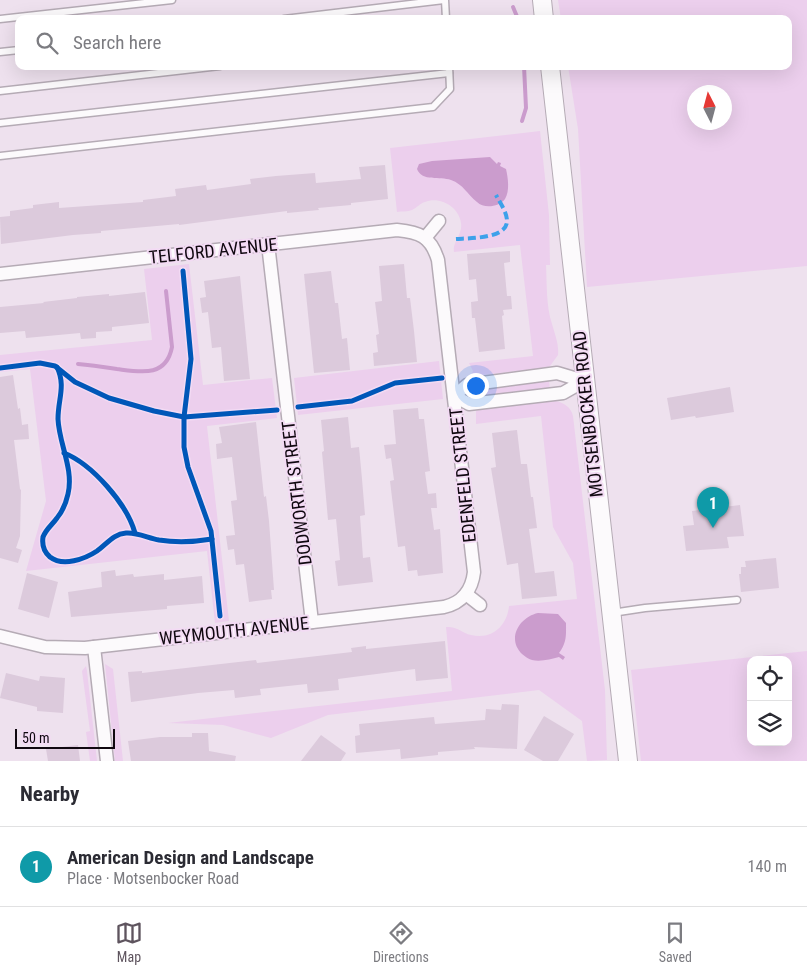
<!DOCTYPE html>
<html lang="en">
<head>
<meta charset="utf-8">
<style>
  body { margin:0; font-family:"Roboto Condensed",sans-serif; background:#f2f2f3; color:#2b2b33 }
  .controls { position:absolute; right:15px; bottom:15px; display:grid; overflow:hidden; border-radius:10px; box-shadow:0 5px 20px #0002 }
  .controls button { width:45px; height:45px; display:grid; place-items:center; padding:0; border:0; border-bottom:1px solid #e1e1e2; background:#fff; color:#2b2b33; font:25px sans-serif }
  .compass { position:absolute; left:687px; top:85px; width:45px; height:45px; border-radius:50%; background:#fff; box-shadow:0 5px 20px #0002; rotate:354deg }
  .scale { position:absolute; left:15px; bottom:12px; width:100px; box-sizing:border-box; padding-left:5px; border:2px solid #100810; border-top:0; font-size:14px; line-height:18px; white-space:nowrap; color:#100810; -webkit-text-stroke:4px #f3dbf4; paint-order:stroke }
  .you { position:absolute; left:475px; top:385px; width:18px; height:18px; margin:-12px; border:4px solid #fff; border-radius:50%; background:#1a73e8; box-shadow:0 0 0 8px #1a73e833 }
  .badge { display:grid; place-items:center; width:32px; height:32px; border-radius:50%; background:#5e545e; color:#fff; font-size:16px; font-weight:700 }
  .pin { position:absolute; translate:-50% -41px; filter:drop-shadow(0 1px 2px #0008) }
  .pin::after { content:''; position:absolute; top:26px; width:18px; height:15px; background:inherit; clip-path:polygon(0 0,100% 0,50% 100%) }
  .list { margin:0; padding:0; list-style:none }
  h2 { display:flex; justify-content:space-between; align-items:center; height:65px; margin:0; padding:0 20px; font-size:21px }
  h2 small { font-size:16px; font-weight:400; color:#7c7c81 }
  .list li { display:grid; grid-template-columns:32px 1fr auto; gap:15px; align-items:center; box-sizing:border-box; height:80px; padding:0 20px; border-top:1px solid #e1e1e2 }
  .list b { display:block; font-size:19px; white-space:nowrap }
  .list p { margin:0; font-size:16px; white-space:nowrap; color:#7c7c81 }
  .list em { font-size:16px; font-style:normal; color:#7c7c81 }
  .icon { flex:none; width:28px; height:28px; fill:none; stroke:currentColor; stroke-width:2; stroke-linecap:round; stroke-linejoin:round }
  .map { position:relative; flex:none; width:807px; height:761px; overflow:hidden }
  .search { position:absolute; background:#fff; box-shadow:0 5px 20px #0002; left:15px; right:15px; top:15px; height:55px; display:flex; align-items:center; gap:12px; box-sizing:border-box; padding:0 18px; border-radius:10px; color:#7c7c81; font-size:19px }
  .sheet { height:145px; background:#fff }
  nav { display:flex; justify-content:space-around; align-items:center; box-sizing:border-box; height:70px; border-top:1px solid #e1e1e2; background:#fff; font-size:14px; color:#7c7c81 }
  nav a { display:grid; justify-items:center; gap:2px }
  nav .on { color:#5e545e }
  .map>svg:first-child { display:block }
</style>
</head>
<body>
<div class="map">
<svg width="807" height="761" viewBox="0 0 807 761">
  <rect width="100%" height="100%" fill="#eee1ee"/>
  <g fill="#eccfed" fill-rule="evenodd">
    <path d="M558,0H807V266L587,287L578,129L568,66H788V19H561ZM694,92H724V122H694Z"/>
    <path d="M540,131L549,215L550,265H546C547,284 546,306 552,324C555,335 559,344 558,355L550,366L545,368L473,376L471,375L473,371L469,363L533,356L520,245L454,252C452,242 463,234 461,223C459,207 440,196 425,202C420,203 417,208 412,210C408,212 401,211 397,212L390,148Z"/>
    <polygon points="189,264 203,385 272,378 277,418 207,426 229,621 215,623 207,551 26,571 46,501 30,369 0,372 0,355 152,340 144,269"/>
    <polygon points="439,361 443,399 298,415 294,378"/>
    <polygon points="549,381 550,389 478,398 477,389"/>
    <path d="M556,401C564,403 571,407 573,416L605,690L607,760L587,761L582,721L539,690L328,715L271,738L223,725L168,723L452,691L446,627C457,626 462,633 471,635C492,640 507,626 509,606L577,599L573,563L553,527L541,416L476,424V411L478,410Z"/>
    <path d="M807,651V761H641L631,670ZM751,660H788V742H751Z"/>
    <polygon points="105,664 113,669 123,761 115,761"/>
    <polygon points="86,666 87,671 97,761 90,761 86,732 90,731 82,671"/>
  </g>
  <g fill="#cb9ccd">
    <path d="M490,157L497,164L498,162L501,163L500,166L506,169C508,178 510,191 505,199C499,207 484,209 477,202C468,195 463,184 451,180C440,176 422,182 417,169L419,164L432,161Z"/>
    <path d="M538,613L558,614L566,623C566,635 567,642 559,653L565,657L563,660L559,657C551,659 541,662 532,660C528,659 525,656 522,654C506,638 520,617 538,613Z"/>
  </g>
  <g fill="none" stroke-linecap="round" stroke-linejoin="round">
    <g stroke="#cb9ccd" stroke-width="4">
      <polyline points="513,7 518,19"/>
      <polyline points="522,121 526,108 524,66"/>
      <path d="M78,364C91,365 104,367 117,369C140,372 166,378 172,347L166,291"/>
    </g>
  </g>
  <g fill="#dccadc">
    <polygon points="385,165 388,199 351,203 351,205 318,208 319,210 287,213 287,211 179,225 179,224 101,231 101,233 73,235 1,244 0,217 10,216 10,211 33,208 33,205 59,202 59,208 143,202 143,200 176,196 175,189 206,185 207,190 251,184 250,179 276,176 315,173 316,183 361,179 359,167"/>
    <polygon points="510,251 510,262 504,263 507,296 511,296 512,309 503,310 504,315 502,316 505,349 479,352 475,318 472,318 471,302 478,301 476,279 469,280 467,254"/>
    <polygon points="404,264 407,298 410,298 414,331 417,362 374,366 373,353 378,352 376,335 379,334 375,302 382,301 379,266"/>
    <polygon points="331,271 335,303 338,303 342,339 347,338 350,370 314,373 304,274"/>
    <polygon points="240,276 250,379 224,381 221,347 212,348 208,312 202,313 200,298 206,297 204,281"/>
    <polygon points="145,292 149,323 112,327 112,331 96,332 96,338 81,339 80,333 26,338 25,331 0,333 0,307 44,303 43,302 77,298 77,297 109,294 109,296"/>
    <polygon points="13,375 18,409 20,408 22,425 28,424 29,439 14,440 20,489 21,490 20,536 16,548 22,550 18,563 0,558 0,377"/>
    <polygon points="730,387 734,412 696,418 695,416 671,420 667,398"/>
    <polygon points="418,408 419,419 424,419 430,471 425,472 428,494 436,493 437,508 431,508 434,530 440,529 443,573 418,576 417,570 408,571 405,546 398,547 390,481 394,480 391,458 386,459 384,445 396,444 393,410"/>
    <polygon points="348,417 351,448 359,447 362,479 365,515 360,516 363,558 370,557 373,582 338,586 335,561 340,560 336,519 328,520 322,452 324,451 321,420"/>
    <polygon points="256,422 264,497 266,496 269,521 274,590 271,590 272,599 249,602 244,564 236,565 234,549 228,550 226,536 235,535 231,501 237,500 232,457 217,459 216,444 222,443 219,427"/>
    <polygon points="517,430 521,464 527,464 531,497 533,497 537,528 529,529 535,573 554,571 557,596 522,599 518,563 507,565 491,468 496,467 492,433"/>
    <polygon points="740,505 744,536 727,537 729,548 686,551 683,526 694,525 692,511"/>
    <polygon points="776,558 779,588 741,592 739,574 741,574 741,567 746,567 745,561"/>
    <polygon points="115,570 116,576 133,574 134,577 164,574 164,580 202,576 204,603 167,606 167,609 71,617 68,592 102,587 101,572"/>
    <polygon points="27,573 58,582 49,618 18,609"/>
    <polygon points="445,641 448,678 416,681 415,669 338,679 339,690 308,693 307,684 260,689 261,695 235,698 234,690 198,693 131,702 128,672 142,671 142,673 256,660 257,663 352,652 351,648 366,646 366,649"/>
    <polygon points="6,673 39,681 40,676 65,678 63,713 37,711 37,707 0,698"/>
    <polygon points="502,704 519,705 517,749 474,747 475,749 438,752 438,755 401,759 400,749 356,753 355,736 360,735 359,724 434,717 435,724 485,720 486,709 501,710"/>
    <polygon points="544,716 574,734 558,761 543,761 524,750"/>
    <polygon points="192,733 208,733 209,751 236,756 235,761 131,761 128,741 160,737 192,737"/>
    <polygon points="321,735 346,753 341,761 301,761"/>
    <polygon points="78,745 80,761 48,761 46,749"/>
  </g>
  <g fill="none" stroke-linecap="round" stroke-linejoin="round">
    <g stroke="#b5abb5" stroke-width="9">
      <g id="lane">
        <polyline points="445,0 446,19"/>
        <polyline points="0,19 172,0"/>
        <polyline points="284,19 444,0"/>
        <polyline points="0,52 19,50"/>
        <polyline points="0,91 220,66"/>
        <polyline points="0,123 449,73"/>
        <polyline points="0,156 433,107 450,89 449,66"/>
        <polyline points="612,613 645,608 737,600"/>
      </g>
    </g>
    <g stroke="#b5abb5" stroke-width="15">
      <g id="street">
        <polyline points="425,238 439,221"/>
        <polyline points="268,244 312,622"/>
        <path d="M0,274L397,230C420,232 431,237 438,260L474,572C472,590 462,603 444,607L85,648L45,647L0,636"/>
        <polygon points="557,373 584,381 563,393 469,404 454,396 467,385"/>
        <polyline points="466,594 480,605"/>
        <polyline points="94,647 107,761"/>
      </g>
    </g>
    <g stroke="#b5abb5" stroke-width="20">
      <g id="secondary">
        <polyline points="542,0 544,19"/>
        <polyline points="550,66 628,761"/>
      </g>
    </g>
    <use href="#lane" stroke="#fcfafc" stroke-width="6"/>
    <use href="#street" stroke="#fcfafc" stroke-width="12"/>
    <use href="#secondary" stroke="#fcfafc" stroke-width="18"/>
    <path stroke="#3da1ea" stroke-width="4" stroke-dasharray="8 4" stroke-linecap="butt" d="M456,239C469,238 507,239 507,221C507,212 500,203 496,195"/>
    <g stroke="#f3dbf4" stroke-width="8">
      <g id="cycleway">
        <polyline points="183,271 191,359 184,417 184,447 188,467 211,531 220,616"/>
        <path d="M57,367C66,386 58,399 58,419C59,444 74,469 68,494C66,503 62,512 57,518C52,525 46,529 43,537C42,544 44,552 50,557C63,567 85,559 97,551C107,544 113,534 126,533C137,532 148,538 159,540C178,543 194,542 212,539"/>
        <polyline points="0,368 40,363 55,366 75,382 109,398 154,411 184,417 277,410"/>
        <polyline points="298,407 352,401 395,383 442,378"/>
        <path d="M64,453C92,464 127,504 135,533"/>
      </g>
    </g>
    <use href="#cycleway" stroke="#0057b8" stroke-width="5"/>
  </g>
  <g text-anchor="middle" stroke-width="4" stroke-linejoin="round" paint-order="stroke">
    <g font-size="18" fill="#100810" stroke="#f3dbf4">
      <text transform="translate(213 251) rotate(-6)" y="6">TELFORD AVENUE</text>
      <text transform="translate(588 414) rotate(-96)" y="6">MOTSENBOCKER ROAD</text>
      <text transform="translate(463 475) rotate(-96)" y="6">EDENFELD STREET</text>
      <text transform="translate(297 493) rotate(-97)" y="6">DODWORTH STREET</text>
      <text transform="translate(234 631) rotate(-6)" y="6">WEYMOUTH AVENUE</text>
    </g>
  </g>
</svg>
<div class="controls">
<button><svg class="icon" aria-label="locate" viewBox="0 0 24 24"><circle cx="12" cy="12" r="6"/><path d="M12 2v4M12 18v4M2 12h4M18 12h4"/></svg></button>
<button><svg class="icon" aria-label="layers" viewBox="0 0 24 24"><path d="M12 4l9 5-9 5-9-5zM3 14l9 5 9-5"/></svg></button>
</div>
<svg class="compass" viewBox="-18 -18 36 36"><path d="M0-13l5 13h-10z" fill="#e53935"/><path d="M0 13l5-13h-10z" fill="#7c7c81"/></svg>
<div class="scale">50 m</div>
<div class="you"></div>
<div class="pin badge" style="left:713px;top:528px;background:#0f9aa8">1</div>
<div class="search"><svg class="icon" aria-label="search" viewBox="0 0 24 24"><circle cx="10" cy="10" r="6"/><path d="M15 15l6 6"/></svg>Search here</div>
</div>
<section class="sheet">
<h2>Nearby<small></small></h2>
<ul class="list">
<li><span class="badge" style="background:#0f9aa8">1</span><div><b>American Design and Landscape</b><p>Place · Motsenbocker Road</p></div><em>140 m</em></li>
</ul>
</section>
<nav>
<a class="on"><svg class="icon" aria-label="map" viewBox="0 0 24 24"><path d="M3 6l6-2 6 2 6-2v14l-6 2-6-2-6 2zM9 4v14M15 6v14"/></svg>Map</a>
<a><svg class="icon" aria-label="directions" viewBox="0 0 24 24"><path d="M12 3l9 9-9 9-9-9zM9 14v-3h6M13 9l2 2-2 2"/></svg>Directions</a>
<a><svg class="icon" aria-label="saved" viewBox="0 0 24 24"><path d="M7 4h10v16l-5-4-5 4z"/></svg>Saved</a>
</nav>
</body>
</html>
